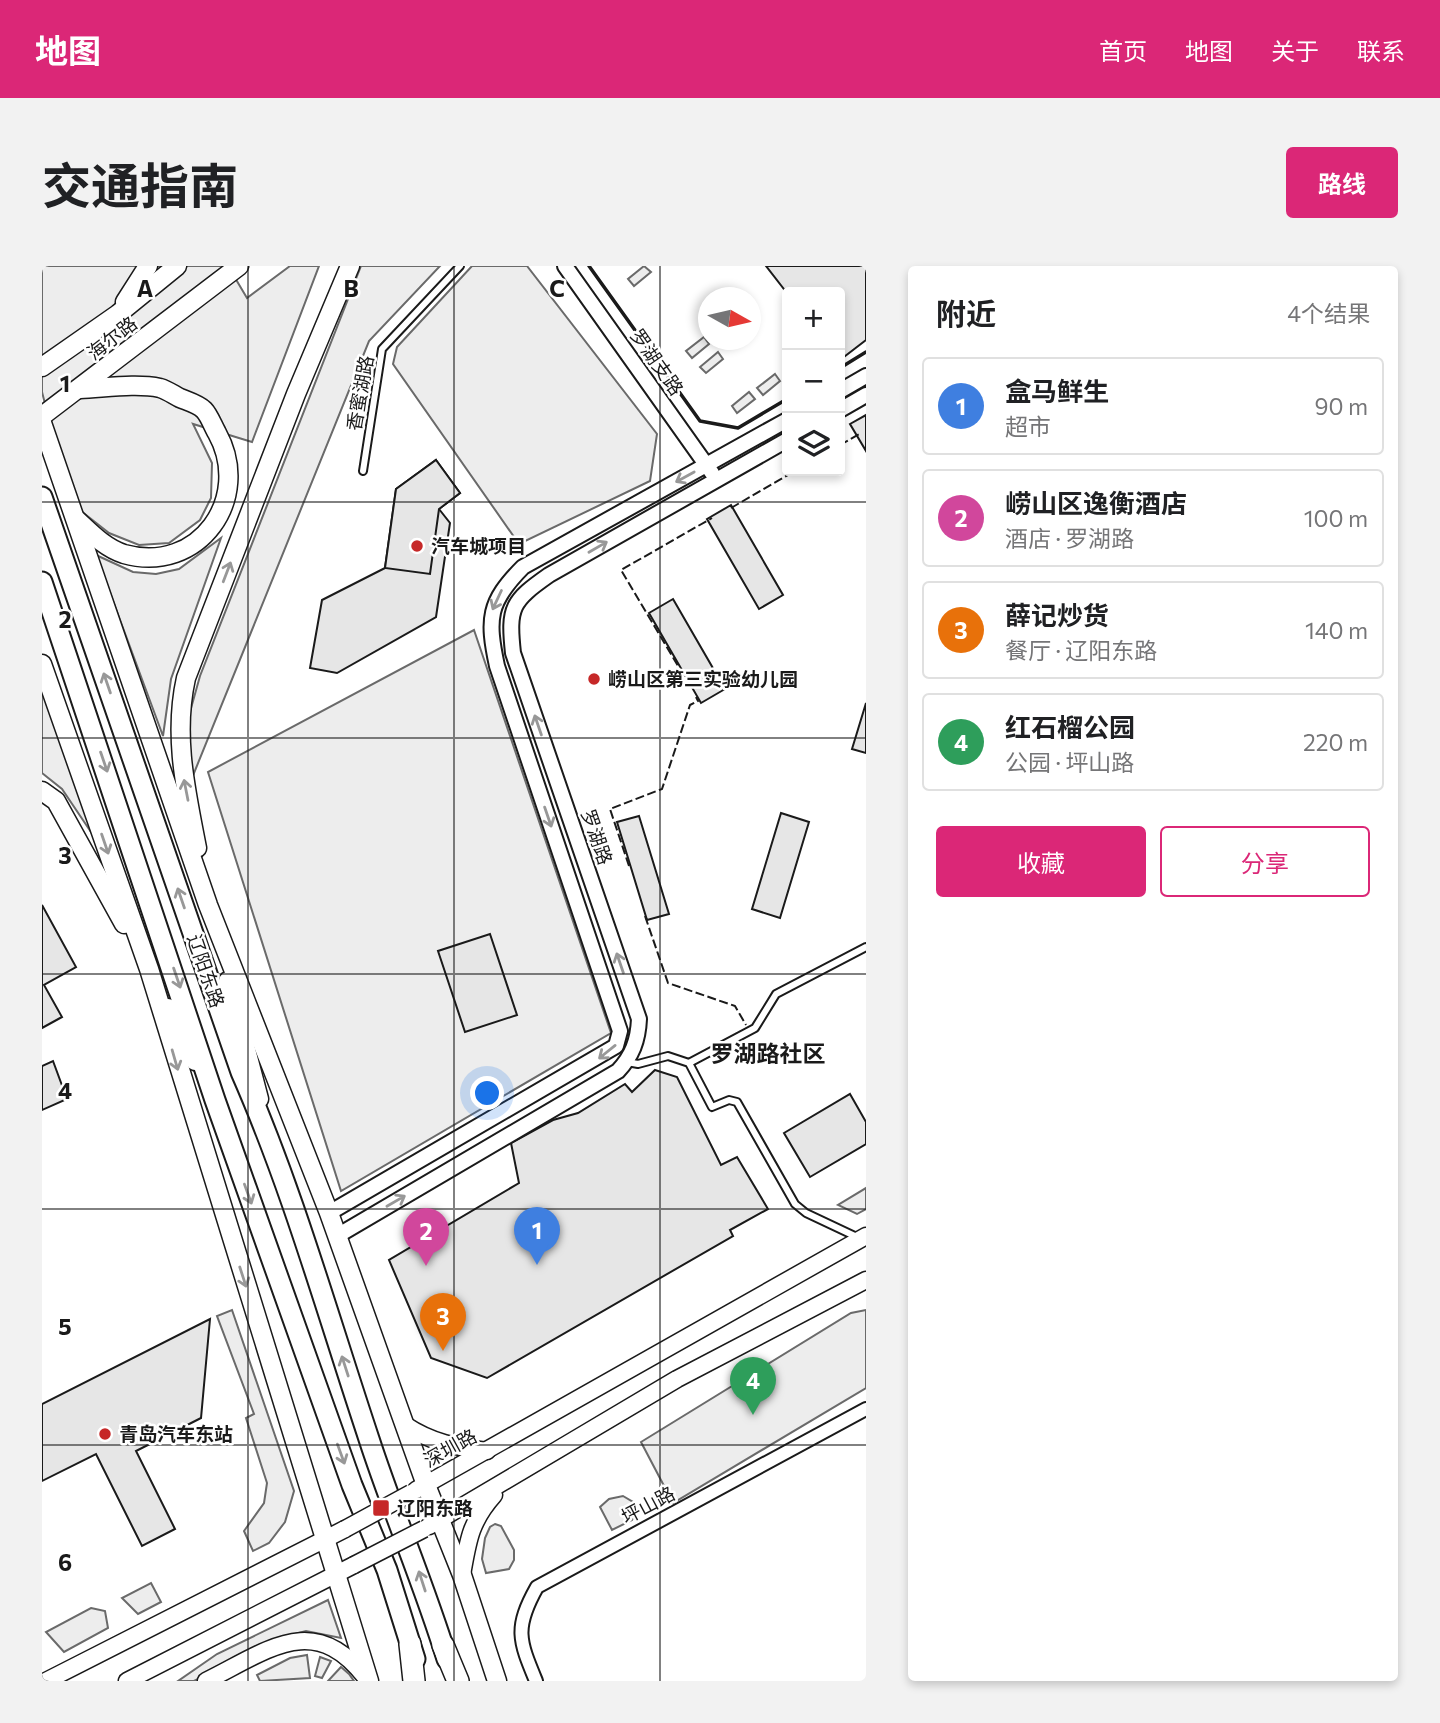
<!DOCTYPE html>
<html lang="zh">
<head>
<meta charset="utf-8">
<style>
  body { margin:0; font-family:Commissioner,"Noto Sans SC",sans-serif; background:#f2f2f2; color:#202124 }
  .controls { position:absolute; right:21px; top:21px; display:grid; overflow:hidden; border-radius:7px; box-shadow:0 4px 10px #0003 }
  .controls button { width:63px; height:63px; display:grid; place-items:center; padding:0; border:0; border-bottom:2px solid #e0e0e0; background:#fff; color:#202124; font:35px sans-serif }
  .compass { position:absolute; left:656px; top:21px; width:63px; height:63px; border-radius:50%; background:#fff; box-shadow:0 4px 10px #0003; rotate:98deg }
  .you { position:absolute; left:446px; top:828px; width:24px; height:24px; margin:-18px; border:5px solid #fff; border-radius:50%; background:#1a73e8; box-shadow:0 0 0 10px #1a73e833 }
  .badge { display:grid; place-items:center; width:46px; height:46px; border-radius:50%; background:#db2777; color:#fff; font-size:23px; font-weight:700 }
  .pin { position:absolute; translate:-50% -58px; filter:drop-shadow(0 2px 4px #0008) }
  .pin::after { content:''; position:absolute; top:37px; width:24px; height:21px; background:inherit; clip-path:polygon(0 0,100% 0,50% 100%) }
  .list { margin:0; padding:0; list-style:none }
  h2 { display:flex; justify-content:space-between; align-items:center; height:91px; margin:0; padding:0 28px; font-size:30px }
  h2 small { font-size:23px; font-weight:400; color:#757577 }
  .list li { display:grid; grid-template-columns:46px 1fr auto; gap:21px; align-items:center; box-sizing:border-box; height:98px; margin:0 14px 14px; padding:0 14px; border:2px solid #e0e0e0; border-radius:7px }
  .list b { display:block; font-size:26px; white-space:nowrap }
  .list p { margin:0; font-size:23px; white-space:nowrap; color:#757577 }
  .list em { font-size:23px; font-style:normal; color:#757577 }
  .actions { display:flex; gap:14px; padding:21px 28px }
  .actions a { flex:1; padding:16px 0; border:2px solid #db2777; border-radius:7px; text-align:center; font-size:24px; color:#db2777 }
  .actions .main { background:#db2777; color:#fff }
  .icon { flex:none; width:38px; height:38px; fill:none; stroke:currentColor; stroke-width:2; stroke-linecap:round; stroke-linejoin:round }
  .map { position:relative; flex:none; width:824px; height:1415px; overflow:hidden; border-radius:7px }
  header { display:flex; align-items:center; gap:42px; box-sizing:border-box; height:98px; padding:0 35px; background:#db2777; color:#fff }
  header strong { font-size:33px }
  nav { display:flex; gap:38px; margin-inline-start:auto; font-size:24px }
  .intro { display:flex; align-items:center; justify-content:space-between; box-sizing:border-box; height:168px; padding:0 42px }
  h1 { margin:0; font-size:49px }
  .button { padding:18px 32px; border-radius:7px; background:#db2777; color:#fff; font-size:24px; font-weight:700 }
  main { display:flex; gap:42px; padding:0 42px }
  aside { flex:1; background:#fff; border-radius:7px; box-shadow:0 4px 10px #0003 }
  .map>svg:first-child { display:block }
</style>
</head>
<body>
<header>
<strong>地图</strong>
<nav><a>首页</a><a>地图</a><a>关于</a><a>联系</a></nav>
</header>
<div class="intro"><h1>交通指南</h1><a class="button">路线</a></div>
<main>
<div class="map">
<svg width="824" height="1415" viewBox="0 0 824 1415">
  <rect width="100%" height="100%" fill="#fff"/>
  <g fill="#ededed" stroke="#6a6a6a" stroke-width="2">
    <polygon points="0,0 186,0 205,32 248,0 277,0 210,176 151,158 170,197 169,232 158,254 127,277 97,279 67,267 39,245 12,173 0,126"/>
    <polygon points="319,0 398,0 327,75 150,512 146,453 158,410"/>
    <polygon points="430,0 485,0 615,168 608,215 477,278 351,98 355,81"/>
    <polygon points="602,0 609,6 592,20 586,13"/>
    <polygon points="662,71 667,78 650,92 644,85"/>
    <polygon points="676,86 681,93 664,107 658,101"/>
    <polygon points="733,108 738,115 721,129 715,122"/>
    <polygon points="707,126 713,133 695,147 690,140"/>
    <polygon points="179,272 129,413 121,470 54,289 91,306 114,308 137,303"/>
    <polygon points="432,364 569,767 299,925 166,506"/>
    <polygon points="0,418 53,572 20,523 0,507"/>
    <polygon points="824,922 824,943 815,948 796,939"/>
    <polygon points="190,1044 252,1225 243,1256 227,1277 211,1285 202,1265 222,1237 225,1217 204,1152 212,1148 175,1050"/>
    <polygon points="824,1044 824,1122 631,1237 599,1176 809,1047"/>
    <polygon points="581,1230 591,1236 594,1247 590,1254 570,1264 558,1241 567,1233"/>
    <polygon points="453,1258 459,1260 472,1284 472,1294 467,1303 444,1307 440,1293 443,1272 448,1261"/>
    <polygon points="109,1317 119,1336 96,1348 80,1332"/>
    <polygon points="286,1334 299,1372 264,1365 241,1371 152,1415 136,1415 175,1388"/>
    <polygon points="49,1342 63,1345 66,1362 22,1386 4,1366"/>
    <polygon points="265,1389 268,1412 218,1415 215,1409 248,1392"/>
    <polygon points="278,1391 289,1395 280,1412 273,1410"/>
    <polygon points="299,1401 307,1408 312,1415 286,1415"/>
  </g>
  <g fill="#e6e6e6" stroke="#1a1a1a" stroke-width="2">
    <polygon points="724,0 824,0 824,74 798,94 798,26 745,27"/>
    <polygon points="824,149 824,185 808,158"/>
    <polygon points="394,194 418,227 397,243 408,257 394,351 295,407 268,402 280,334 343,302 354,223"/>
    <polygon points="394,194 418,227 397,243 388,308 343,302 354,223"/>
    <polygon points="689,239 741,329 717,343 665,253"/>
    <polygon points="631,333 683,423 659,437 607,347"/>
    <polygon points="824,437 824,487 810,483"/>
    <polygon points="739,547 767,556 738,652 710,643"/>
    <polygon points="597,550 627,648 605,654 575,556"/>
    <polygon points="0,639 34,701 2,719 20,751 0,762"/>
    <polygon points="448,668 475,749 423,766 396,685"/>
    <polygon points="11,795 25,833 0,844 0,800"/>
    <polygon points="613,804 635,811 679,899 695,891 726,943 688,964 691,970 445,1112 389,1092 347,994 477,917 469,877 511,854 536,847 583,818 590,826"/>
    <polygon points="808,828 824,856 824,878 768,911 742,867"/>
    <polygon points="168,1053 159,1152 94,1185 133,1263 100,1280 54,1188 0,1215 0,1138"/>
  </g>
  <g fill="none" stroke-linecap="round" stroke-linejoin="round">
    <g stroke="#1a1a1a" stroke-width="10">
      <g id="service">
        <polyline points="321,205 340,83 418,0"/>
        <polyline points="585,796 596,798 626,790 647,797 670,841 687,834 695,836 753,938 764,947 817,972"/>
        <polyline points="647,797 713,762 734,728 824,681"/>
      </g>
    </g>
    <g stroke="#1a1a1a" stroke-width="16">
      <path id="minor" d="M494,1415C477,1374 472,1362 495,1321L824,1143"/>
    </g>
    <g stroke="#1a1a1a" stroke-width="18">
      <g id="tertiary">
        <polyline points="523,0 670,207"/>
        <polyline points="798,125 824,110"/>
        <polyline points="798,144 824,129"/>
        <path d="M287,947L574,780L578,765L455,400C445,353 446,336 481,301L745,154"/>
        <path d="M295,970L576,805C590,790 596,775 597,753L471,387C466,341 470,335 507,309L745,174"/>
      </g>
    </g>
    <g stroke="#1a1a1a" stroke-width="19">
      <g id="secondary">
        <path d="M363,1159C390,1177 414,1181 445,1185"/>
        <polyline points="374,1224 824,970"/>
        <polyline points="387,1260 635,1113 824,1014"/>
        <path d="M420,1309C426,1275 428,1256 452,1229"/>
        <polyline points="4,1415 303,1263"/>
        <polyline points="85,1415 312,1299"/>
        <path d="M164,1415C225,1385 272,1344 324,1412"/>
      </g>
    </g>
    <g stroke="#1a1a1a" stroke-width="21">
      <g id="primary">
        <polyline points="83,36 106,0"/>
        <polyline points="0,101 76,48 135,0"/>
        <polyline points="0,150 197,0"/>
        <polyline points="0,157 166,639 287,947 384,1219 420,1309 455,1415"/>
        <path d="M35,254C49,267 63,282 82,288C157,309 211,232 175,167C171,160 167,149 162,144C156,138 145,135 138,132C132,129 125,124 118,122C94,117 63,122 38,123"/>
        <polyline points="0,398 107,703 327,1415"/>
        <polyline points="0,525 14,535 82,658"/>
        <path d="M155,582C144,525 131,470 144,412L254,128L308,0"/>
        <polyline points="186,715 217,833"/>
        <polyline points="126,742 153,795"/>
      </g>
    </g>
    <g stroke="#1a1a1a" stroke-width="23">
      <g id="trunk">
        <path d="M0,231L199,806C251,924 286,1050 327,1173C351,1247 382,1318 405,1393"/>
        <polyline points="0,316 173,834 310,1219 345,1304 373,1393"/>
      </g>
    </g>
    <g stroke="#1a1a1a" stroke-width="24">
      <g id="motorway">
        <polyline points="368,1378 372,1415"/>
        <polyline points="401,1379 416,1415"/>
      </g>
    </g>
    <use href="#service" stroke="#fff" stroke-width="6"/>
    <use href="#minor" stroke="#fff" stroke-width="12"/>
    <use href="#tertiary" stroke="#fff" stroke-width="14"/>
    <use href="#secondary" stroke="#fff" stroke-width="16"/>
    <use href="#primary" stroke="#fff" stroke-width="18"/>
    <use href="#trunk" stroke="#fff" stroke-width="19"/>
    <use href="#motorway" stroke="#fff" stroke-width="21"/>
    <g stroke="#1a1a1a" stroke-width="19" stroke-linecap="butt">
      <g id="secondary-bridge">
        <polyline points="303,1263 369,1227"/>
        <polyline points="312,1299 382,1263"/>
      </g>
    </g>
    <use href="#secondary-bridge" stroke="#fff" stroke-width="16"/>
    <g stroke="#1a1a1a" stroke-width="2" stroke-dasharray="9 3.5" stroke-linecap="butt">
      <polyline points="798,179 819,167"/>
      <polyline points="689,242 753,205"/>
      <polyline points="642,410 579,304 670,252"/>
      <polyline points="587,600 568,543 620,523 648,439 656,435 654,431"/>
      <polyline points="603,650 626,717 693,740 704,759"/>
    </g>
    <g stroke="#1a1a1a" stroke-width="3.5">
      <polyline points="547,0 658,155 696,162 745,133"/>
      <polyline points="798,102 824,86"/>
    </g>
  </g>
  <defs><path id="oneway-shaft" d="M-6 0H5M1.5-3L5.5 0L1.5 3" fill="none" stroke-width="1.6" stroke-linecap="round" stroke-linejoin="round" transform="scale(1.75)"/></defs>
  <g stroke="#989898">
    <use href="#oneway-shaft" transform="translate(643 211) rotate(151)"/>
    <use href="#oneway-shaft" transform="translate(556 281) rotate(-30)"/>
    <use href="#oneway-shaft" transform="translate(185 306) rotate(-69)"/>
    <use href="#oneway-shaft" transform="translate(455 334) rotate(115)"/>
    <use href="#oneway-shaft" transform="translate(65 417) rotate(-109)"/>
    <use href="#oneway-shaft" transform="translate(496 459) rotate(-109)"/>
    <use href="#oneway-shaft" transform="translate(62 496) rotate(71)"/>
    <use href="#oneway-shaft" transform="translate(144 524) rotate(-101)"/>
    <use href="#oneway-shaft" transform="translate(506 551) rotate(71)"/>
    <use href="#oneway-shaft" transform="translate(63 578) rotate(71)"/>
    <use href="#oneway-shaft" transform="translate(139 632) rotate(-109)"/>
    <use href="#oneway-shaft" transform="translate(578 697) rotate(-109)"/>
    <use href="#oneway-shaft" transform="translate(135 712) rotate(71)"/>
    <use href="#oneway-shaft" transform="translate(565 786) rotate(141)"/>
    <use href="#oneway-shaft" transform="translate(133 794) rotate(74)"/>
    <use href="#oneway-shaft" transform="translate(206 928) rotate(70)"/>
    <use href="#oneway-shaft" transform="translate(354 935) rotate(-30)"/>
    <use href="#oneway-shaft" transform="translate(201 1011) rotate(72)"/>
    <use href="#oneway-shaft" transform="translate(303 1100) rotate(-108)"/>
    <use href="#oneway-shaft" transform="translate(299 1188) rotate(70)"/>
    <use href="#oneway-shaft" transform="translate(380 1315) rotate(-108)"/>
  </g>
  <path fill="none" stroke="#1a1a1a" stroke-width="2" stroke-opacity="0.55" d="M206,0V1415M412,0V1415M618,0V1415M0,236H824M0,472H824M0,708H824M0,943H824M0,1179H824"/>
  <g fill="#c62828" stroke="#fff" stroke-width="2.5">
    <circle cx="375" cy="280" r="7"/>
    <circle cx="552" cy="413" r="7"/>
    <circle cx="63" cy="1168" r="7"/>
    <rect x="330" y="1233" width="18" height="18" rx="3.5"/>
  </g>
  <g text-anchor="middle" stroke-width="5" stroke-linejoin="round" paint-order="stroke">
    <g font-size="19" fill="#1a1a1a" stroke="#fff">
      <text transform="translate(70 72) rotate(-38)" y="7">海尔路</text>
      <text transform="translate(615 96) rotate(55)" y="7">罗湖支路</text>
      <text transform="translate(318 127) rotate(-80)" y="7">香蜜湖路</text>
      <text transform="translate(555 571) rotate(71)" y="7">罗湖路</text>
      <text transform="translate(164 705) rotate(71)" y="7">辽阳东路</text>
      <text transform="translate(408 1182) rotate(-29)" y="7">深圳路</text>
      <text transform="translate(606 1239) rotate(-28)" y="7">坪山路</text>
    </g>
    <g font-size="19" font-weight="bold" fill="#1a1a1a" stroke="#fff" text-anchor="start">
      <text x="389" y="287">汽车城项目</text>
      <text x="566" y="420">崂山区第三实验幼儿园</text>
      <text x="77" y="1175">青岛汽车东站</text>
      <text x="355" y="1249">辽阳东路</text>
    </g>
    <g font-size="23" font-weight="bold" fill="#1a1a1a" stroke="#fff">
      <text x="726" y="796">罗湖路社区</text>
    </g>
  </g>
  <g font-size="23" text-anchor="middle" font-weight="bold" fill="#1a1a1a" stroke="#fff" stroke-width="5" stroke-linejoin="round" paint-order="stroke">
    <text x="103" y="31">A</text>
    <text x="309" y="31">B</text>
    <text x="515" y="31">C</text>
    <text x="23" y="126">1</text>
    <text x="23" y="362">2</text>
    <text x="23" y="598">3</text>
    <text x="23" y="833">4</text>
    <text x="23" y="1069">5</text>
    <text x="23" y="1305">6</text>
  </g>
</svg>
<div class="controls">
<button>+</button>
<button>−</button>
<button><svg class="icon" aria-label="layers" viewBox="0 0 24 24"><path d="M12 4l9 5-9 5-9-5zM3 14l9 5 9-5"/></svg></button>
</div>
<svg class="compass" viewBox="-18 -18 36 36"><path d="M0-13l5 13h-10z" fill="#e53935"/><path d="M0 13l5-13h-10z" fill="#757577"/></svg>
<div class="you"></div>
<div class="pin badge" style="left:495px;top:999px;background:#3f7fe0">1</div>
<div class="pin badge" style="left:384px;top:1000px;background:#d1479c">2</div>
<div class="pin badge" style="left:401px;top:1085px;background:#e8710a">3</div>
<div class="pin badge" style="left:711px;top:1149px;background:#2e9e5b">4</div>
</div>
<aside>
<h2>附近<small>4个结果</small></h2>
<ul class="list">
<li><span class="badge" style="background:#3f7fe0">1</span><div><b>盒马鲜生</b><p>超市</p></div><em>90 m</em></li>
<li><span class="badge" style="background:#d1479c">2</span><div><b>崂山区逸衡酒店</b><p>酒店 · 罗湖路</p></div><em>100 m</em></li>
<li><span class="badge" style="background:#e8710a">3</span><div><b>薛记炒货</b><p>餐厅 · 辽阳东路</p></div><em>140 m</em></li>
<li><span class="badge" style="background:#2e9e5b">4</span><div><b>红石榴公园</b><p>公园 · 坪山路</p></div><em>220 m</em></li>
</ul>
<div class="actions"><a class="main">收藏</a><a>分享</a></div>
</aside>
</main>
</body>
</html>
